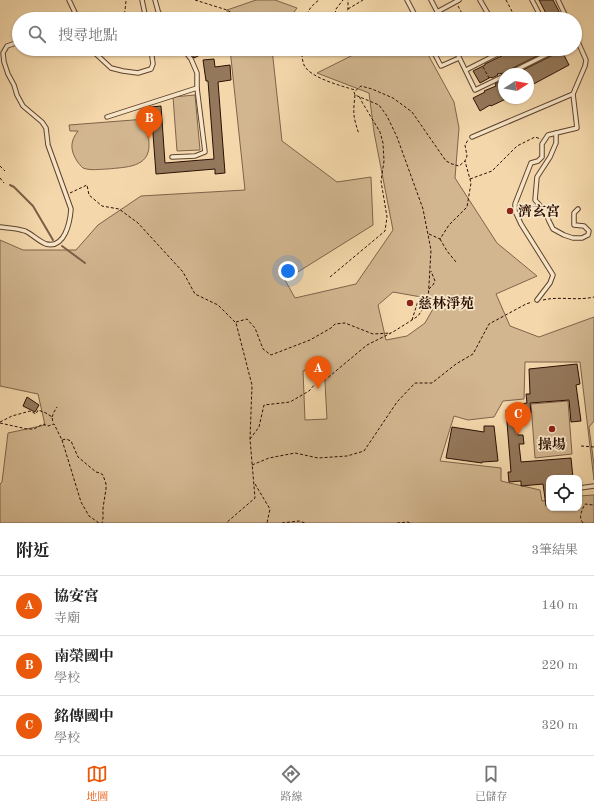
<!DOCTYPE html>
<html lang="zh-TW">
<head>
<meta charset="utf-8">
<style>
  body { margin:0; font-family:"Old Standard TT","Noto Serif TC",serif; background:#f6f6f6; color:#222 }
  .controls { position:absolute; right:12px; bottom:12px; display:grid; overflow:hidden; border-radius:8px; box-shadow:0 1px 3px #0004 }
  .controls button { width:36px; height:36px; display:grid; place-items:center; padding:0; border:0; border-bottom:1px solid #e0e0e0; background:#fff; color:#222; font:20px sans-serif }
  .compass { position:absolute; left:498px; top:68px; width:36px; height:36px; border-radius:50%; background:#fff; box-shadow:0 1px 3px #0004; rotate:79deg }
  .you { position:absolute; left:288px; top:271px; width:14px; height:14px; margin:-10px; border:3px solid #fff; border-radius:50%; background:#1a73e8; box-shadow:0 0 0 6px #1a73e833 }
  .badge { display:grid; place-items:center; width:26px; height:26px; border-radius:50%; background:#ea580c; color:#fff; font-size:13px; font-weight:700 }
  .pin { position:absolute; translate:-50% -33px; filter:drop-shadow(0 1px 2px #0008) }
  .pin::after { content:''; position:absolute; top:21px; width:14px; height:12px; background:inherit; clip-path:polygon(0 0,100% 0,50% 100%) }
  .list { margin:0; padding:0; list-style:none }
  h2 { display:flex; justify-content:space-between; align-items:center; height:52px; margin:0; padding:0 16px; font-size:17px }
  h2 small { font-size:13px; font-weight:400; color:#767676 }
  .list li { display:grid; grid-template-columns:26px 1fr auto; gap:12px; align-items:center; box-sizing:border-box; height:60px; padding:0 16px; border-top:1px solid #e0e0e0 }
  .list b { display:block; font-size:15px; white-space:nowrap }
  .list p { margin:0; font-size:13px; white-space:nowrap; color:#767676 }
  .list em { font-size:13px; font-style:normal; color:#767676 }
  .icon { flex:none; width:22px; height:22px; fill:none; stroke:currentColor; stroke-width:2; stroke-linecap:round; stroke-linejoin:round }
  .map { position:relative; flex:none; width:594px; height:523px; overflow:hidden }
  .search { position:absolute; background:#fff; box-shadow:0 1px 3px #0004; left:12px; right:12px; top:12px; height:44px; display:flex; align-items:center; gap:10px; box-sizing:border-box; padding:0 14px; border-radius:22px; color:#767676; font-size:15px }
  .sheet { height:232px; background:#fff }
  nav { display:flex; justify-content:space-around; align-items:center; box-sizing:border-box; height:56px; border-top:1px solid #e0e0e0; background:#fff; font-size:11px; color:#767676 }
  nav a { display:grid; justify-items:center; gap:2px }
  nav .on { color:#ea580c }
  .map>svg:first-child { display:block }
</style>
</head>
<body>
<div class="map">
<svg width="594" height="523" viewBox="0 0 594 523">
  <rect width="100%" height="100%" fill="#f4d8ab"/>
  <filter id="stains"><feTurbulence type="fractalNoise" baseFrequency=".005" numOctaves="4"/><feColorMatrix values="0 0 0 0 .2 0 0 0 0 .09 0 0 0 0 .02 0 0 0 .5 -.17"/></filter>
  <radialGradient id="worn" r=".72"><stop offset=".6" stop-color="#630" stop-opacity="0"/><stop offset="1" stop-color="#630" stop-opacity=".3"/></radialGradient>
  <g fill="#d2b68f" stroke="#7f634a" fill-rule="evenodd">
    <polygon points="256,0 275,0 297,8 289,19 228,19 227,10"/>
    <path d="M230,49H272L282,141L337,182L371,177L373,225L285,280L295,298L356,284L393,230L374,132L369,93L317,73L365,49H425L454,102L459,128L455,178L497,243L537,276L496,294L510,326L539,337L594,317V421L589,427L594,465V480L580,362H525L524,399L503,401L494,417L468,420L454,416L440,461L501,468V481L540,490L542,501L549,500V508H579V496L594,495V523H0V484L2,482L8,433L45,425L38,394L0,386V240L23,250H76L98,225L141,196L245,190ZM393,292L438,300L425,323L407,336L386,340L378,305ZM324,365L327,419L305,420L303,371Z"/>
    <polygon points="195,95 200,150 177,151 173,97"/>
    <path d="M146,119L147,125L139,126C146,131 149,136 149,144C150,168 125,167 108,169C100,169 91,171 83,168C81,166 79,164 77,161C70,150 70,141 78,131H70L69,125Z"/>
    <polygon points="568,401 572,454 535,458 531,404"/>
  </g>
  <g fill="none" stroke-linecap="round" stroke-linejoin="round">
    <g stroke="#7b5f46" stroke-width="2">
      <polyline points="10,185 14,187 33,206 53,240"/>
      <polyline points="62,246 85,263"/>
    </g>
  </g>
  <g fill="#94785b" stroke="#2c1004">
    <polygon points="539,0 553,0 563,19 549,19"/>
    <polygon points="188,49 212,49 194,58"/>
    <polygon points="516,49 551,49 507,71 505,73 497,74 498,75 492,78 491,77 480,83 473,71 485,65 485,64"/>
    <polygon points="561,49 569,65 528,87 528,74 515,74 559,52"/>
    <polygon points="214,59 215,67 230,65 231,80 218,82 225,173 215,174 215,169 156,174 151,107 161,106 165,163 214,159 208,81 206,81 203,60"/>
    <polygon points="501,81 504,88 504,98 508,98 491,106 490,105 480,111 473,98 485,92 484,91 496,86 495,84"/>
    <polygon points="577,364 580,384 576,385 581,421 571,422 569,400 530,403 531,413 517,415 518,435 523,435 524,444 519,444 521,462 571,458 573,478 549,478 549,505 546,506 543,484 521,486 521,481 509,482 508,472 511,472 506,410 521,409 521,404 527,403 526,394 530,394 529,369"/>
    <polygon points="27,397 39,405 35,412 23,406"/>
    <polygon points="484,426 494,426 498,461 482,462 482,463 446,458 452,427 484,432"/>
  </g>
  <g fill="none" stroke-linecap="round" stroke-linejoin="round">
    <g stroke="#5e422e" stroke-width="5.5">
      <g id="lane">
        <polyline points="69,0 78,19"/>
        <polyline points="142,0 146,19"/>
        <polyline points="155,0 158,11 162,19"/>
        <polyline points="407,0 417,19"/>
        <polyline points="431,0 441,19"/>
        <polyline points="480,0 491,19"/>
        <polyline points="532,0 542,19"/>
        <polyline points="558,0 567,19"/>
        <polyline points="437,12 459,0"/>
        <path d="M54,49C65,53 76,55 86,49"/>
        <polyline points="93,49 96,54 111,68 123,71 138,73 151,69 153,64 151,49"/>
        <polyline points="432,49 441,66 459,58"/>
        <polyline points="455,49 475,90 504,76"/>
        <polyline points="466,70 507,49"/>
        <polyline points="508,74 558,49"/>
        <polyline points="107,117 197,88"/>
        <polyline points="556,133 556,143 550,157 537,177 535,200 545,211 549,221 553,229 564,235 573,238 582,238 588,235 589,231 584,226 574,225 574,213 578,209"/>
        <polyline points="472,137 573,94 585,66 586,60 575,35"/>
        <polyline points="172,157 195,156 205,152 197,88 197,73 191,59 183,49"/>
        <path d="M0,227C8,228 17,228 25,231C32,234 38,241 46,244C65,249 70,222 71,209L48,145L46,128L42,122L23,106L17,95L14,85L8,74L4,62L3,53L7,46L19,42"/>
        <polyline points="537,300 550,283 553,275 521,224 515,211 515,204 531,163 538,161 542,157 542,144 548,135 577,128 573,94"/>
        <polyline points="580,488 594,486"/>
      </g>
    </g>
    <g stroke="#2c1004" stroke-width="1" stroke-dasharray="3 2" stroke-linecap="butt">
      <polyline points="195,0 227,10 241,19"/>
      <polyline points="506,0 516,19"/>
      <polyline points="458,6 465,19"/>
      <polyline points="348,9 363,0"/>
      <polyline points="124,19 126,1"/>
      <path d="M305,19C308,10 312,5 319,0"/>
      <polyline points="334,19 336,9 343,0"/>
      <polyline points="347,19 345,16 348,9 348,0"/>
      <path d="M301,49C302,54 302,60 304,65C310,78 342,86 355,90"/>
      <polyline points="481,49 485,55"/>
      <polyline points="104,54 108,49"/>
      <polyline points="483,67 489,78"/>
      <path d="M355,95C353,113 353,117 359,134"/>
      <polyline points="0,166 5,171"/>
      <polyline points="0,178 4,183"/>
      <polyline points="470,179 492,171 517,146 535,137 541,139"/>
      <polyline points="70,193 87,185 89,195 102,206 119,209 138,223 183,272 195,294 218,305 236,323 252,385 250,439 255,498 226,523"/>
      <polyline points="429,234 440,239 449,225 467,207 471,183 465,161 467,156 465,145 468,140"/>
      <polyline points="440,239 447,251 456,262"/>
      <polyline points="330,277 385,231 387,217 381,181 384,161 383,143 380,132 362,102 359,96"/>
      <polyline points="429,289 433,285 435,281 431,271"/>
      <path d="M543,300C560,296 577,301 594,297"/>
      <polyline points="412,320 418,301 428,302"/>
      <polyline points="236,322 247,319 255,328 263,349 271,355 310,340 331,328 335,324 345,323 373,334 391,333"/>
      <polyline points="52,417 54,412 57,407"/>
      <polyline points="0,422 12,416 30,411 36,414 38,410 46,413 52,417 53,423"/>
      <polyline points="0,423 27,429 34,429 43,424 48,426 54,424 62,440 66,439 71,441 78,457 96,472 100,473 103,475 106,484 106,489 103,508 103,518 102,523"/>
      <polyline points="250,439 259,427 264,405 290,402 309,391 316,383 325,380 367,345 393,332 412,320 418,316 428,302 431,250 423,209 397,137 387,116 379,105 355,95 354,92 361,86 372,89 393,98 412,112 446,161 452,164 459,166 465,161"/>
      <polyline points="62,440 81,502 89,516 99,523"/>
      <polyline points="581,446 594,447"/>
      <polyline points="252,465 269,458 295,453 318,458 347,456 364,451 397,402 415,383 432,383 456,364 473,354 489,324 526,304 532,302"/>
      <polyline points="255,484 270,509 267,523"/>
      <polyline points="282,523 299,521 305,523"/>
      <polyline points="397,523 408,522 410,523"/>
      <path d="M583,523C578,517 582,510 585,504L593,505L594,504"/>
    </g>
    <use href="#lane" stroke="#f8e6c8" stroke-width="3.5"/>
  </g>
  <g fill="#8f2418" stroke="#f8e6c8" stroke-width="1.5">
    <circle cx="510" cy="211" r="4"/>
    <circle cx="410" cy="303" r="4"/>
    <circle cx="552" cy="429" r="4"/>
  </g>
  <g text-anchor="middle" stroke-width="3.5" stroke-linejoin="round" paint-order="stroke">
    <g font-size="14" font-weight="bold" fill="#2c1004" stroke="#f8e6c8" text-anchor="start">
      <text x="518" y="216">濟玄宮</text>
      <text x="418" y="308">慈林淨苑</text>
      <text x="552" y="449" text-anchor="middle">操場</text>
    </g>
  </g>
  <rect width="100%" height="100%" filter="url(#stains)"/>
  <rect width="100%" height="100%" fill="url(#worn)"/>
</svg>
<div class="controls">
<button><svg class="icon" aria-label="locate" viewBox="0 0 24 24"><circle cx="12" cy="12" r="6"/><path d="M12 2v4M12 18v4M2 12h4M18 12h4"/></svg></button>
</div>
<svg class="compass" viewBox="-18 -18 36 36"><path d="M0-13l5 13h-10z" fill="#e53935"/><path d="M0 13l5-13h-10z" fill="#767676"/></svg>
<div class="you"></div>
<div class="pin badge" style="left:318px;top:389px">A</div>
<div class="pin badge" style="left:149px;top:139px">B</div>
<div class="pin badge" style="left:518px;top:435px">C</div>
<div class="search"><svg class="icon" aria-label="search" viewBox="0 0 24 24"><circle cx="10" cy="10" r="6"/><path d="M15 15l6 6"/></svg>搜尋地點</div>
</div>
<section class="sheet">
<h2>附近<small>3筆結果</small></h2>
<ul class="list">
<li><span class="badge">A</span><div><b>協安宮</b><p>寺廟</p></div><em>140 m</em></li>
<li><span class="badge">B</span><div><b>南榮國中</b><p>學校</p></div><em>220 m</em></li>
<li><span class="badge">C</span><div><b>銘傳國中</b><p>學校</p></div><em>320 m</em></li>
</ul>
</section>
<nav>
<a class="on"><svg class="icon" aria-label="map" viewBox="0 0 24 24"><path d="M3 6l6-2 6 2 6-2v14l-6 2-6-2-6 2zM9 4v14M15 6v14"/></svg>地圖</a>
<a><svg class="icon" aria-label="directions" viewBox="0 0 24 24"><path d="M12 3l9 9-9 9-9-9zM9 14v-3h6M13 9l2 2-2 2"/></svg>路線</a>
<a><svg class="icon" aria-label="saved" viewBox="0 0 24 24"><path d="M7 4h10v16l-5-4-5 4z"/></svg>已儲存</a>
</nav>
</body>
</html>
